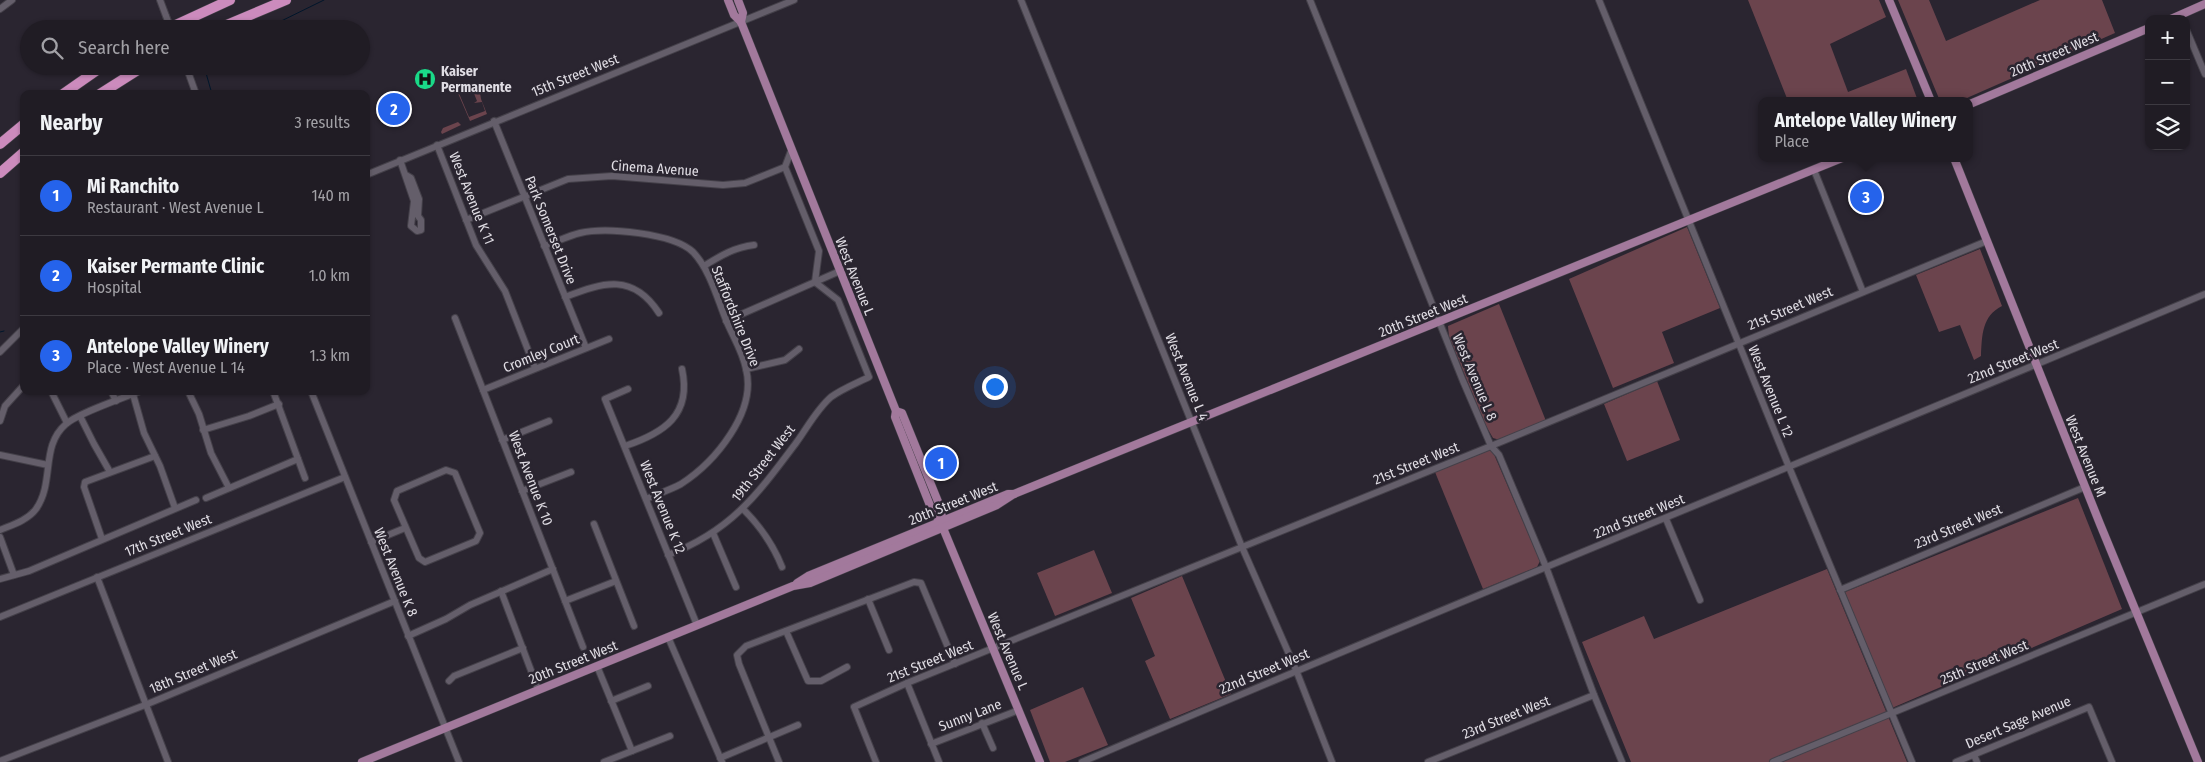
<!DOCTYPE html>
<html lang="en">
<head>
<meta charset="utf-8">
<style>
  body { margin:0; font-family:"Fira Sans Condensed",sans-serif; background:#28252c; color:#f1f3f6 }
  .controls { position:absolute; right:15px; top:15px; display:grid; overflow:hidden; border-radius:10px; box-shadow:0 1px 4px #0004 }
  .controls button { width:45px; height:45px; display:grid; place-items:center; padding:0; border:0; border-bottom:1px solid #3d3a41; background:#201c24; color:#f1f3f6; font:25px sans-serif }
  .you { position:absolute; left:994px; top:386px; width:18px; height:18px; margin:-12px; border:4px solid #fff; border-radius:50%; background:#1a73e8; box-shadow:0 0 0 8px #1a73e833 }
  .badge { display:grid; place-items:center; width:32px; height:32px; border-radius:50%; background:#2563eb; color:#fff; font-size:16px; font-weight:700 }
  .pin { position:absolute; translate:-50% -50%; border:2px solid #fff; box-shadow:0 1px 5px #0006 }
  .popup { position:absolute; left:1758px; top:97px; width:215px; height:65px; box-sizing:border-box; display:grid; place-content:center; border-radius:10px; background:#201c24; filter:drop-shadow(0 1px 4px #0005); font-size:16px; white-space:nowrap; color:#a2a1a6 }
  .popup b { font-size:19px; color:#f1f3f6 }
  .popup::after { content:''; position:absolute; left:50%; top:100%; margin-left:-10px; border:10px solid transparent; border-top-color:#201c24 }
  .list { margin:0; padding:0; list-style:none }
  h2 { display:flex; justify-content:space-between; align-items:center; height:65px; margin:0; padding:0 20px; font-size:21px }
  h2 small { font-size:16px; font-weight:400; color:#a2a1a6 }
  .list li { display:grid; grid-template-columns:32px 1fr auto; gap:15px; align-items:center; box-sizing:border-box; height:80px; padding:0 20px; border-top:1px solid #3d3a41 }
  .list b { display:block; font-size:19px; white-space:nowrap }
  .list p { margin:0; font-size:16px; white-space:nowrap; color:#a2a1a6 }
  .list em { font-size:16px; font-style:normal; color:#a2a1a6 }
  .icon { flex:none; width:28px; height:28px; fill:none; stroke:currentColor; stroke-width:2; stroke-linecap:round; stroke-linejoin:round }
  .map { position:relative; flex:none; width:2205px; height:762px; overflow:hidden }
  .search { position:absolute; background:#201c24; box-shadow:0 1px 4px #0004; left:20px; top:20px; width:350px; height:55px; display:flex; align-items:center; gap:12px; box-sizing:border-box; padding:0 18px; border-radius:28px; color:#a2a1a6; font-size:19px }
  .panel { position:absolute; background:#201c24; box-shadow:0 1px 4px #0004; left:20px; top:90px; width:350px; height:305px; border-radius:10px }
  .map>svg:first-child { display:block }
</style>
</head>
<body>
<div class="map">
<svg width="2205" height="762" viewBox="0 0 2205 762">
  <rect width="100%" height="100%" fill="#2a2530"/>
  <g fill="#6b444d">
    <polygon points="1748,0 1879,0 1886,17 1830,44 1848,92 1906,69 1918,101 1788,101"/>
    <polygon points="1898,0 1929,0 1946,41 2040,0 2102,0 2115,33 1960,101 1940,101"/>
    <polygon points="472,85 476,94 480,93 481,99 487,114 470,121 457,91 458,91 469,117 485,111 482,102 474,103 477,101 471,86"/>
    <polygon points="458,122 461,125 442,134 441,132 443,128"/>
    <polygon points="1687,227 1720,308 1662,332 1674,363 1613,388 1569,279"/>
    <path d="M1980,249L2002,306C1982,316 1982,335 1981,356L1974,360L1960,325L1939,332L1916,275Z"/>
    <polygon points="1499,304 1546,421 1500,440 1493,438 1486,426 1449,337 1448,326"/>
    <polygon points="1657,381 1680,440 1627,461 1604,404"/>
    <polygon points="1490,450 1493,452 1540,561 1537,567 1483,589 1435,472"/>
    <polygon points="2078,498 2122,609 1892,708 1845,592"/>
    <polygon points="1094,550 1112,593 1055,616 1037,573"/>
    <polygon points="1827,569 1907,762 1631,762 1582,642 1644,616 1654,639"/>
    <polygon points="1182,576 1231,694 1170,719 1145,661 1155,656 1131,598"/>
    <polygon points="1083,687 1108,745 1065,762 1050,762 1030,710"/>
  </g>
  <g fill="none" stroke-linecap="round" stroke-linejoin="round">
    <g stroke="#00162b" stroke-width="1">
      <polyline points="265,29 324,0"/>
      <polyline points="204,66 212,94"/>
      <polyline points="0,332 4,331"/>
    </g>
    <g stroke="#444049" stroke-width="8">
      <g id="minor">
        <polyline points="160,0 166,16"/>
        <polyline points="1021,0 1242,547 1296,670 1332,762"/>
        <polyline points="1310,0 1463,381 1491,446 1499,455 1546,567 1594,695 1622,762"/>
        <polyline points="1599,0 1789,467 1912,762"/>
        <polyline points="0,9 12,0"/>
        <polyline points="2186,29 2205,74"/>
        <polyline points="186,66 196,94"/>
        <polyline points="494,121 586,348"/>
        <polyline points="437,145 476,245 505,291 535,368"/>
        <polyline points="400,160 414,201 411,226 417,231 421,230 421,220 418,216 419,199 411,178 406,175"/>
        <polyline points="1814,170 1863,292"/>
        <polyline points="366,175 794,0"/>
        <polyline points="466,220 568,179 612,176 723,185 745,183 785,167"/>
        <path d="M544,246C556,242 568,236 580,233C606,227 673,233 693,252C710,270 717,298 726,320C732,335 743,352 746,369C757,412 715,462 681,484C670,490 657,494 646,499"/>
        <path d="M704,266C720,256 735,247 754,245"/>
        <path d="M565,297C604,282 633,273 659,313"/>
        <polyline points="455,318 583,647"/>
        <polyline points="726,321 840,271"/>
        <polyline points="0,352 24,328"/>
        <polyline points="746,369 785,360 799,349"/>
        <polyline points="628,389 605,399 697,625"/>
        <polyline points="483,390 609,339"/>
        <polyline points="51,391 67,423"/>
        <polyline points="111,391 116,401"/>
        <polyline points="188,391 199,414 211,453 229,488"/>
        <polyline points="273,391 305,478"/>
        <polyline points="311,391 459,762"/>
        <polyline points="133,394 144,433 160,466 175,508"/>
        <polyline points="80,416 94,444 110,472"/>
        <polyline points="0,421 5,406 24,385"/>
        <polyline points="203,430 249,416 279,404"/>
        <polyline points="502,440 549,421"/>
        <path d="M625,446C664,433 692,415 682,369"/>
        <polyline points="0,455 48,465"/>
        <polygon points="446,470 455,473 480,533 476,541 425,562 419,558 394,500 397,491"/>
        <polyline points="522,491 571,472"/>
        <polyline points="206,498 298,459"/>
        <path d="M743,509C761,527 773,544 782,567"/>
        <polyline points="1666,519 1700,600"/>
        <polyline points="594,524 634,626"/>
        <path d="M0,530C12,525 28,520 36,509C55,482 40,446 66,424C78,413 124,398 140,391"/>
        <polyline points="713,533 736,587"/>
        <polyline points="0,537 14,575"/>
        <polyline points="102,539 84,487 85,482 155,456"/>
        <polyline points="371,542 405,528"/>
        <path d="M668,555C731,531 757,495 796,443C807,428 817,409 831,397C842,389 857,383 869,377L838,300L815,282L819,251L785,167L791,151"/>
        <polyline points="97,577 168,762"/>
        <polyline points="0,579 29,571 196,500"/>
        <polyline points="1840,590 2085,487"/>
        <polyline points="501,591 538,689"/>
        <polyline points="868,599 889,650"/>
        <polyline points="565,601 616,581"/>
        <polyline points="0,617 345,477"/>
        <polyline points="786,631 808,681 821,681 847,667"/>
        <polyline points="408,636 446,619 470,605 553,569"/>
        <polyline points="668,637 722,762"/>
        <polyline points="597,666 632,751"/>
        <polyline points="449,681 454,676 523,648"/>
        <polyline points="907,683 939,762"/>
        <polyline points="611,701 648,686"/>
        <polyline points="982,723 993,748"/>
        <polyline points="931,744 1019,710"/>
        <polyline points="1974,755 1977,762"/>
        <polyline points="720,758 798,725"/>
        <polyline points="0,761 145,705 395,601"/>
        <polyline points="604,762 670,736"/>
        <polyline points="779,762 739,664 737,655 746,646 914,582 921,583 955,664"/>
        <polyline points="876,762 854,707 907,683 1491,446 1987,241"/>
        <path d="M1082,762C1455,602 1831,451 2205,294"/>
        <polyline points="1428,762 1594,695"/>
        <polyline points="1773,762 2205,584"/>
        <polyline points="1956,762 2089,707 2112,762"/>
      </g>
    </g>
    <g stroke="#444049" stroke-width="9">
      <g id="major">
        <polyline points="728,0 734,15 741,22 896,411 895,417 933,513 941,521"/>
        <polyline points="738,0 743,13 741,22"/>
        <polyline points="1889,0 1931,101"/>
        <polyline points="2171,19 2205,4"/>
        <polyline points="1970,104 2149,28"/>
        <polyline points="1954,158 2100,524 2198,762"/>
        <polyline points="896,411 902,413 941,509 943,528 1040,762"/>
        <polyline points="797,583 808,576 1008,494 1014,494"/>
        <polyline points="362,762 793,586 810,583 997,505 1014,494 1842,158"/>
      </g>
    </g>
    <g stroke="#444049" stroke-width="11">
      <g id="highway">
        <polyline points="167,29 230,0"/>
        <polyline points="217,29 286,0"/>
        <polyline points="63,94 103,66"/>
        <polyline points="100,94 144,66"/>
        <polyline points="0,144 24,124"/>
        <polyline points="0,173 24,152"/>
      </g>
    </g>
    <use href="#minor" stroke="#645e6a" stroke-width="6"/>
    <use href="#major" stroke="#a2799c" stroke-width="8"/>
    <use href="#highway" stroke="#cc8bbd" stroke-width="10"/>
    <g stroke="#444049" stroke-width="8" stroke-linecap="butt">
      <polyline id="minor-bridge" points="166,16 171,29"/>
    </g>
    <use href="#minor-bridge" stroke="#645e6a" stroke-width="6"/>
  </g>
  <defs>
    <g id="hospital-disc" transform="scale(1.125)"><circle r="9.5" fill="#1ad988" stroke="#2a2530"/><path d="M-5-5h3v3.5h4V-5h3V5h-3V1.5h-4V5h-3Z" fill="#111"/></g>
  </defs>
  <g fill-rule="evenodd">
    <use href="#hospital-disc" x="425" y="79"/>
  </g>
  <g text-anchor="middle" stroke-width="5" stroke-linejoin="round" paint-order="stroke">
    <g font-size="14" fill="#e0dde4" stroke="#2a2530">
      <text transform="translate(2054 54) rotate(-23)" y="5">20th Street West</text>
      <text transform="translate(575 75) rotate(-22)" y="5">15th Street West</text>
      <text transform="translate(655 168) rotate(4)" y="5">Cinema Avenue</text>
      <text transform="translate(472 198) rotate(68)" y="5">West Avenue K 11</text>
      <text transform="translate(551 230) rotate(68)" y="5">Park Somerset Drive</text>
      <text transform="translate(855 276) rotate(68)" y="5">West Avenue L</text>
      <text transform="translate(1790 308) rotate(-23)" y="5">21st Street West</text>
      <text transform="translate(1423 315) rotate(-22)" y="5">20th Street West</text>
      <text transform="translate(736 316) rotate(68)" y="5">Staffordshire Drive</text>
      <text transform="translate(541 353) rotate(-22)" y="5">Cromley Court</text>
      <text transform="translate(2013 361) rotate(-22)" y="5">22nd Street West</text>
      <text transform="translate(1187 377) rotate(68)" y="5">West Avenue L 4</text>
      <text transform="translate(1475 377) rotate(67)" y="5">West Avenue L 8</text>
      <text transform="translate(1771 391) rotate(68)" y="5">West Avenue L 12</text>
      <text transform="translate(2086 456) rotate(68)" y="5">West Avenue M</text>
      <text transform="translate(763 463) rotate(-52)" y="5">19th Street West</text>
      <text transform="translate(1416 463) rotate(-22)" y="5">21st Street West</text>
      <text transform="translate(531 478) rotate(69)" y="5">West Avenue K 10</text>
      <text transform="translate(953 503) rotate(-22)" y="5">20th Street West</text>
      <text transform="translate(663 507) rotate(68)" y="5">West Avenue K 12</text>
      <text transform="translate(1639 516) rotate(-22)" y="5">22nd Street West</text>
      <text transform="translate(1958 526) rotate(-23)" y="5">23rd Street West</text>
      <text transform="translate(168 535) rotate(-22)" y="5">17th Street West</text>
      <text transform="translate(396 572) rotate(68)" y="5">West Avenue K 8</text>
      <text transform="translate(1008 651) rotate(67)" y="5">West Avenue L</text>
      <text transform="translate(930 661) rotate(-22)" y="5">21st Street West</text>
      <text transform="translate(573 662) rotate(-22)" y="5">20th Street West</text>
      <text transform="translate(1984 662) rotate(-23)" y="5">25th Street West</text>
      <text transform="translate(193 671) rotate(-23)" y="5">18th Street West</text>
      <text transform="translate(1264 671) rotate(-23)" y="5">22nd Street West</text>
      <text transform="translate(970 715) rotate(-21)" y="5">Sunny Lane</text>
      <text transform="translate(1506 717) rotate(-22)" y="5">23rd Street West</text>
      <text transform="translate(2018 722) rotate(-23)" y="5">Desert Sage Avenue</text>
    </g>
    <g font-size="14" font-weight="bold" fill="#e0dde4" stroke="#2a2530" text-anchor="start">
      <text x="441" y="76">Kaiser<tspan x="441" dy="16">Permanente</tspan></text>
    </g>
  </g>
</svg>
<div class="controls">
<button>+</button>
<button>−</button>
<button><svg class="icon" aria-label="layers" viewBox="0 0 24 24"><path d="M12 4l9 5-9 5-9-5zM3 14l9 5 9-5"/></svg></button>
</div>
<div class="you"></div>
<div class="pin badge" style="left:941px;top:463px">1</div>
<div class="pin badge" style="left:394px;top:109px">2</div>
<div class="pin badge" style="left:1866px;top:197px">3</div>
<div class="popup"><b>Antelope Valley Winery</b>Place</div>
<div class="search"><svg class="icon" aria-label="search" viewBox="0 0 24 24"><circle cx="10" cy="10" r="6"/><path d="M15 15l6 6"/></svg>Search here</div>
<section class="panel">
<h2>Nearby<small>3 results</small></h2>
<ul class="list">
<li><span class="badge">1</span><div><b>Mi Ranchito</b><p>Restaurant · West Avenue L</p></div><em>140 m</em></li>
<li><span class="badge">2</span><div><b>Kaiser Permante Clinic</b><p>Hospital</p></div><em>1.0 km</em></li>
<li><span class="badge">3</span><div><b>Antelope Valley Winery</b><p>Place · West Avenue L 14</p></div><em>1.3 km</em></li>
</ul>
</section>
</div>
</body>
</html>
